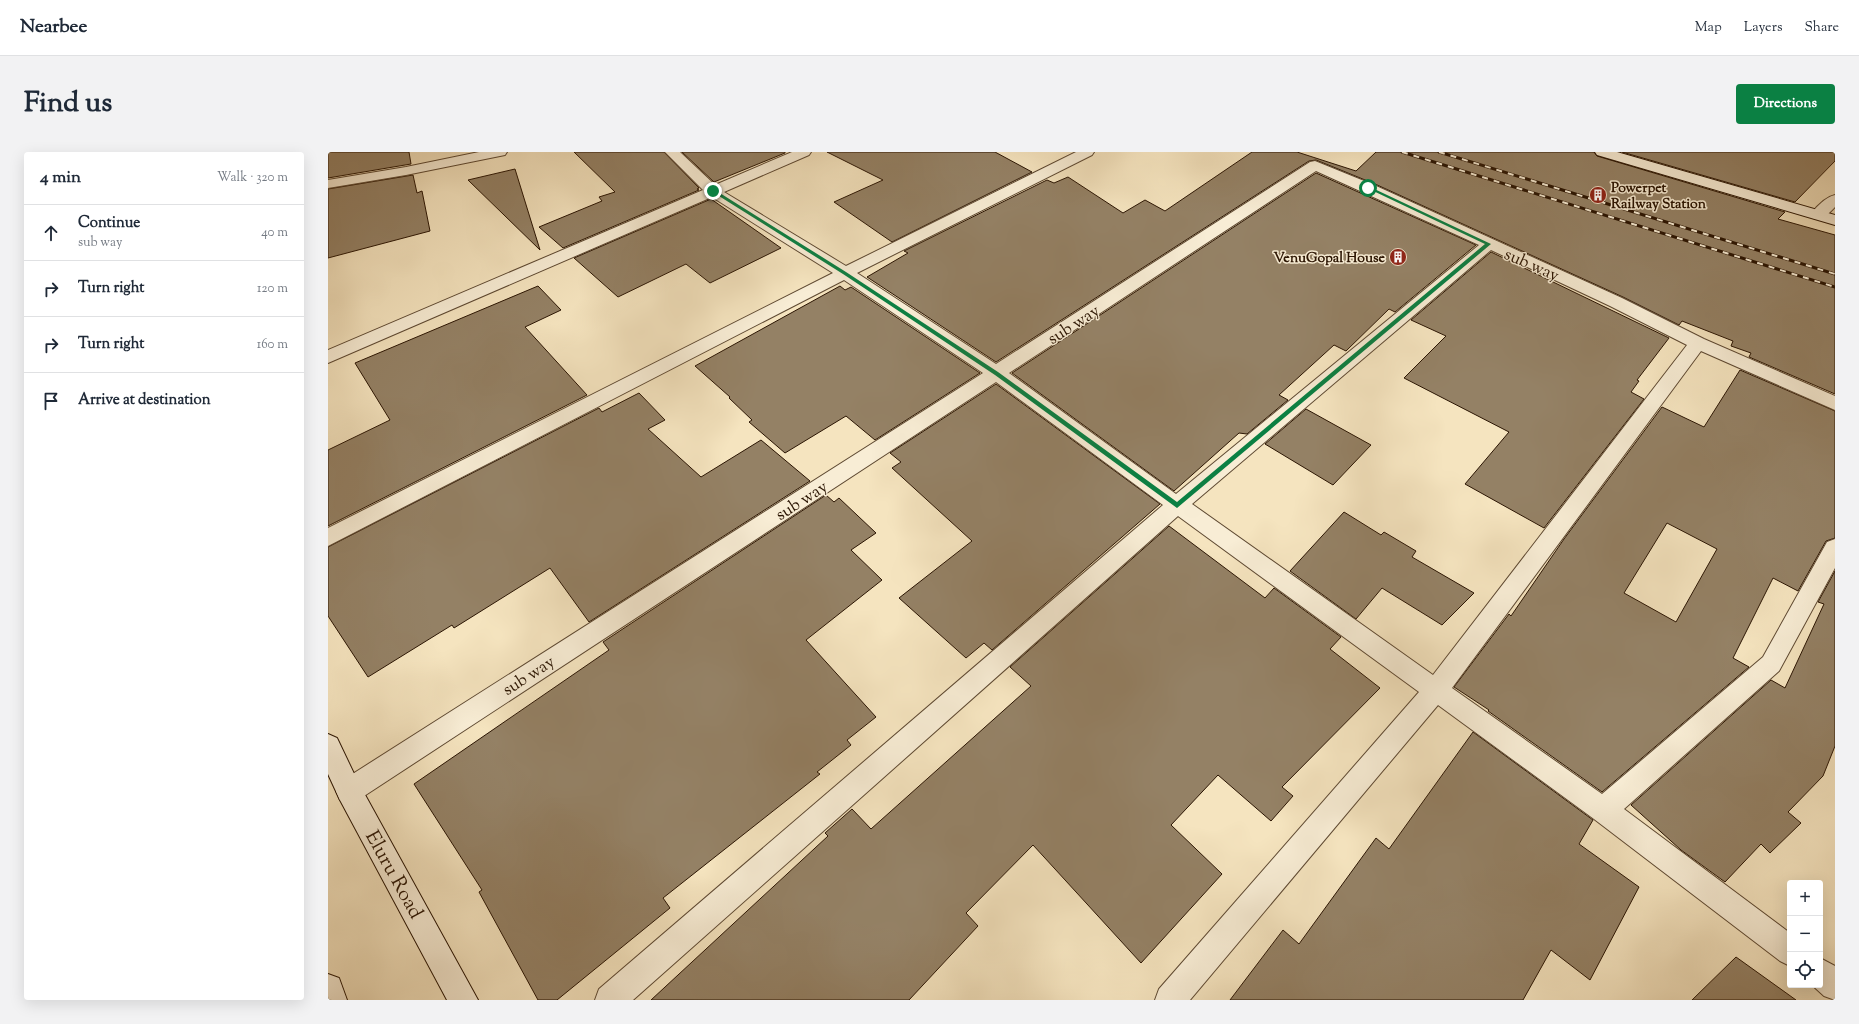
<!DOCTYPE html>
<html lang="en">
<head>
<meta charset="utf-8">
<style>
  body { margin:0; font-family:"Sorts Mill Goudy",serif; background:#f2f2f3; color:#1f2937 }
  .controls { position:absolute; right:12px; bottom:12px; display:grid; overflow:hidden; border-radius:4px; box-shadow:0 4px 16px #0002 }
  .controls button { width:36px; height:36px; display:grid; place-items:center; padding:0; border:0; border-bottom:1px solid #e0e1e3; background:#fff; color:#1f2937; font:20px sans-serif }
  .stop { position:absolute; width:12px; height:12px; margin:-9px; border:3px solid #0b8043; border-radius:50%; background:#fff }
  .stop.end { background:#0b8043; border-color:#fff; box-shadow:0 1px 4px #0008 }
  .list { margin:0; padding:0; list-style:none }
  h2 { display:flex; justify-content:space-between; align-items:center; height:52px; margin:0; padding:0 16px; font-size:17px }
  h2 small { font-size:13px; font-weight:400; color:#747a83 }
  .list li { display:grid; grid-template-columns:26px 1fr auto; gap:12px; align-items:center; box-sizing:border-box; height:56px; padding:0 16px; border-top:1px solid #e0e1e3 }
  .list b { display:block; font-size:15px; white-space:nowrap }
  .list p { margin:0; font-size:13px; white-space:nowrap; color:#747a83 }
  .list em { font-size:13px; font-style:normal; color:#747a83 }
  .icon { flex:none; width:22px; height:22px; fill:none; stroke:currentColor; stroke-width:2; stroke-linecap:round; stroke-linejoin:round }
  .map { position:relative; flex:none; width:1507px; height:848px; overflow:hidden; border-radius:4px }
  header { display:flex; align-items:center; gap:24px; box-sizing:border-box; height:56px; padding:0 20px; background:#fff; border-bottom:1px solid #e0e1e3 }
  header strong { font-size:19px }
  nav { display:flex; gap:22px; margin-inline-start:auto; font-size:14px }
  .intro { display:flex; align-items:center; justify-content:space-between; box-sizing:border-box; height:96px; padding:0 24px }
  h1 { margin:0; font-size:28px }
  .button { padding:10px 18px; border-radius:4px; background:#0b8043; color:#fff; font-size:14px; font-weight:700 }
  main { display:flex; gap:24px; padding:0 24px }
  aside { flex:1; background:#fff; border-radius:4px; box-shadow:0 4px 16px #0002 }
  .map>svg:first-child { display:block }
</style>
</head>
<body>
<header>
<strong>Nearbee</strong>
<nav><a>Map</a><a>Layers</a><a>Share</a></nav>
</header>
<div class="intro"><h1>Find us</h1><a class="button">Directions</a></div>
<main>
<aside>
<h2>4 min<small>Walk · 320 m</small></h2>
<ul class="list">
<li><svg class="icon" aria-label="ahead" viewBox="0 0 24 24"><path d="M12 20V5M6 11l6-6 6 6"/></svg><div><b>Continue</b><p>sub way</p></div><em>40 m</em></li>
<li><svg class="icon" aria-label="right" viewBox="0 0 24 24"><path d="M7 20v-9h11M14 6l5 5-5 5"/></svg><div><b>Turn right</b></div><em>120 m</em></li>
<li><svg class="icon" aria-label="right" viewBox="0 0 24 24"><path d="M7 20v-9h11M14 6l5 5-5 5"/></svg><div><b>Turn right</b></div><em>160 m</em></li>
<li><svg class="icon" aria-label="arrive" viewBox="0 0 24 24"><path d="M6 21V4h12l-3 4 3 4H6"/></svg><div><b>Arrive at destination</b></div></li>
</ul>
</aside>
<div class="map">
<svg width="1507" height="848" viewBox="0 0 1507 848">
  <rect width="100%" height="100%" fill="#f5e4bf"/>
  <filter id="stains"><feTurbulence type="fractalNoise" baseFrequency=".005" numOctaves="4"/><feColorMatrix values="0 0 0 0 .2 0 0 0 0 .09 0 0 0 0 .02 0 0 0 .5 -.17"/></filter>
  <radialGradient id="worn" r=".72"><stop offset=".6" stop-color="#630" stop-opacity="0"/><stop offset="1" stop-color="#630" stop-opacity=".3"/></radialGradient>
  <g fill="#948165" stroke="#2b1503" fill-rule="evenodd">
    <polygon points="0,0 81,0 83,12 0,26"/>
    <polygon points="246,0 336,0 371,36 369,37 371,38 235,96 211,75 274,49 271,45 287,40"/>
    <polygon points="354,0 457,0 457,1 386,30"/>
    <polygon points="499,0 667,0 704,20 564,90 506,50 555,28"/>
    <polygon points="924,0 969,0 1028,19 1048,0 1266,0 1269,4 1457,60 1450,67 1507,83 1507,242 1421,205 1423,201 1403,194 1405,189 1354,169 1351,173 1295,145 1047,32 988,8 981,9 668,210 539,125 580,101 576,99 719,28 726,31 740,25 795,61 817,48 837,59"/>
    <polygon points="1294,0 1507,0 1507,9 1467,50"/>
    <polygon points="187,17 212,98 140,28"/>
    <polygon points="988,21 1148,93 1067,160 1061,157 1018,199 1006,193 951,243 960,248 919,282 911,281 846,339 684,221"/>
    <polygon points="85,23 89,41 94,39 102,79 0,106 0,37"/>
    <polygon points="383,47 453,96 382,131 358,112 290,145 246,106"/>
    <polygon points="1163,100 1341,186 1309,228 1311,229 1303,240 1316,247 1216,376 1137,332 1181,280 1076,226 1118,184 1083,168"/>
    <polygon points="210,134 233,158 197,175 259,243 0,374 0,298 62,268 27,211"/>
    <polygon points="512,134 517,138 523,135 652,221 547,288 518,264 457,301 421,270 424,268 401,246 402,245 367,214"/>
    <path d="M1412,218L1507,259V386L1498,389L1470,439L1445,426L1405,506L1421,515L1274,640L1160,559L1161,558L1126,535L1181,462L1183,464L1236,387L1334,255L1376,275ZM1339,371L1389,397L1348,470L1296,441Z"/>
    <polygon points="668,232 832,352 664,498 656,491 638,506 571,446 644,389 564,316 573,310 562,301"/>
    <polygon points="311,241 337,268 320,277 373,325 433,288 482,329 261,470 222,416 126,476 124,473 40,525 0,464 0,395 271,256 274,260"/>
    <polygon points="978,257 1043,293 1005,333 937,292"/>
    <polygon points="498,343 506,350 511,346 548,381 523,398 554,428 478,488 548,565 519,588 523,593 489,620 492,622 335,746 342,756 229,848 210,848 151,740 154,738 86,632 281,498 275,490"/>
    <polygon points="1016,360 1053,383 1056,380 1088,399 1084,405 1146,441 1114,473 1054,436 1028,467 962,419"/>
    <polygon points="841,374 937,446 946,436 1013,485 1002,497 1052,536 954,635 965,644 943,669 890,623 843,673 894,722 813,811 705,693 638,761 650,774 581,848 323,848 500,684 497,681 524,657 543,677 703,534 682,515"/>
    <polygon points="1507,419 1507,594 1495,624 1460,660 1473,671 1442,701 1433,692 1397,730 1353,698 1303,653 1443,528 1457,536 1496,452 1490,450"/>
    <polygon points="1145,580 1265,668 1251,692 1311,735 1262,828 1223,798 1195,848 902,848 955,778 971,792 1048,686 1061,697"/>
    <polygon points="1408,805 1468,848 1364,848"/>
  </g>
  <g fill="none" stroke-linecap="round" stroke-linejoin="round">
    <g stroke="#5e4932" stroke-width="2">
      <g id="street">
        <polygon points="151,0 179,0 177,3 172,4 78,23 0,36 0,28 78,15"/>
        <path d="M337,0H352L387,33L464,0H483L481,3L396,40L518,114L748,0H766L764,3L529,121L668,212L982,10L987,9L1046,33L1294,146L1376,187L1507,244V258L1373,199L1124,536L1274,642L1435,505L1499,390L1507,387V416L1451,519L1296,657L1462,781V814L1452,809L1266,667L1110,553L862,848H827L831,837L1091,540L850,364L305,848H267L271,837L835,353L668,230L30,648L21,652L12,648L8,639L12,630L655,221L516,128L0,394V376L505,121L384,45L0,211V198L375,38ZM988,19L1151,93L848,342L681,221ZM1163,98L1282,154L1359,193L1105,523L864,352Z"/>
        <path d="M1507,43V55C1500,62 1495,69 1485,66L1482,63C1488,55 1498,45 1507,43Z"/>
        <polygon points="1492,806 1507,814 1507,848 1496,844 1484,833 1492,833"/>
      </g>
    </g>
    <g stroke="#2b1503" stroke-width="2">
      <g id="secondary">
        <polygon points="1267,0 1289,0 1507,63 1507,73 1269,3"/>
        <polygon points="0,582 9,586 30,630 150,848 119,848 12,648 0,622"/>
        <polygon points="0,822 11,826 19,848 0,848"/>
      </g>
    </g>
    <use href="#street" fill="#f8edd5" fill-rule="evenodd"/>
    <use href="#secondary" fill="#f8edd5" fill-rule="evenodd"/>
    <g stroke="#2b1503" stroke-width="3">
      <g id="rail">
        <polyline points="1074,0 1507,135"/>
        <polyline points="1111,0 1507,122"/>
      </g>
    </g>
    <use href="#rail" stroke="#f8edd5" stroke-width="2" stroke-dasharray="6" stroke-linecap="butt"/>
  </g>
  <polygon fill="#0b8043" points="1040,34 1163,92 849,356 667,223 515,122 383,39 387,38 518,120 670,220 849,350 1157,92 1039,36"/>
  <defs>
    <g id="building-disc" transform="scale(0.9)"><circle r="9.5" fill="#8f2418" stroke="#f8edd5"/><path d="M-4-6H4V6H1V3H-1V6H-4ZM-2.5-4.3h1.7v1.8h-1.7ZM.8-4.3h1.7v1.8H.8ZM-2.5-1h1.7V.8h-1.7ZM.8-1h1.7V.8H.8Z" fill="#fff"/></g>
  </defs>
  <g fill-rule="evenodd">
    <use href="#building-disc" x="1270" y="43"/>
    <use href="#building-disc" x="1070" y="105"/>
  </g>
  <g text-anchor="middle" stroke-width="3" stroke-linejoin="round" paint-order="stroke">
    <g font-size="14" font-weight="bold" fill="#2b1503" stroke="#f8edd5" text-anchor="start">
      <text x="1283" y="40">Powerpet<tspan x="1283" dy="16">Railway Station</tspan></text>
      <text x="1057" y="110" text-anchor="end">VenuGopal House</text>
    </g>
    <g font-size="17" fill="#2b1503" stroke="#f8edd5">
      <text transform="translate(1204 112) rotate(24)" y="6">sub way</text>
      <text transform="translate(745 172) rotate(-33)" y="6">sub way</text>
      <text transform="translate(473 348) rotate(-33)" y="6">sub way</text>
      <text transform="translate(200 523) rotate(-33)" y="6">sub way</text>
    </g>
    <g font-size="20" fill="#2b1503" stroke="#f8edd5">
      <text transform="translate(67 722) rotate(61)" y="7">Eluru Road</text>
    </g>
  </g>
  <rect width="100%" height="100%" filter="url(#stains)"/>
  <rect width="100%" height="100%" fill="url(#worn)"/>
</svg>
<div class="controls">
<button>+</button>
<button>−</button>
<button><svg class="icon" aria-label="locate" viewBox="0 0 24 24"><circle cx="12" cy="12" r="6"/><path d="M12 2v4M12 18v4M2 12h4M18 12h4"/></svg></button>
</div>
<div class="stop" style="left:1040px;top:36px"></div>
<div class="stop end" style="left:385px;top:39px"></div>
</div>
</main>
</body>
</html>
